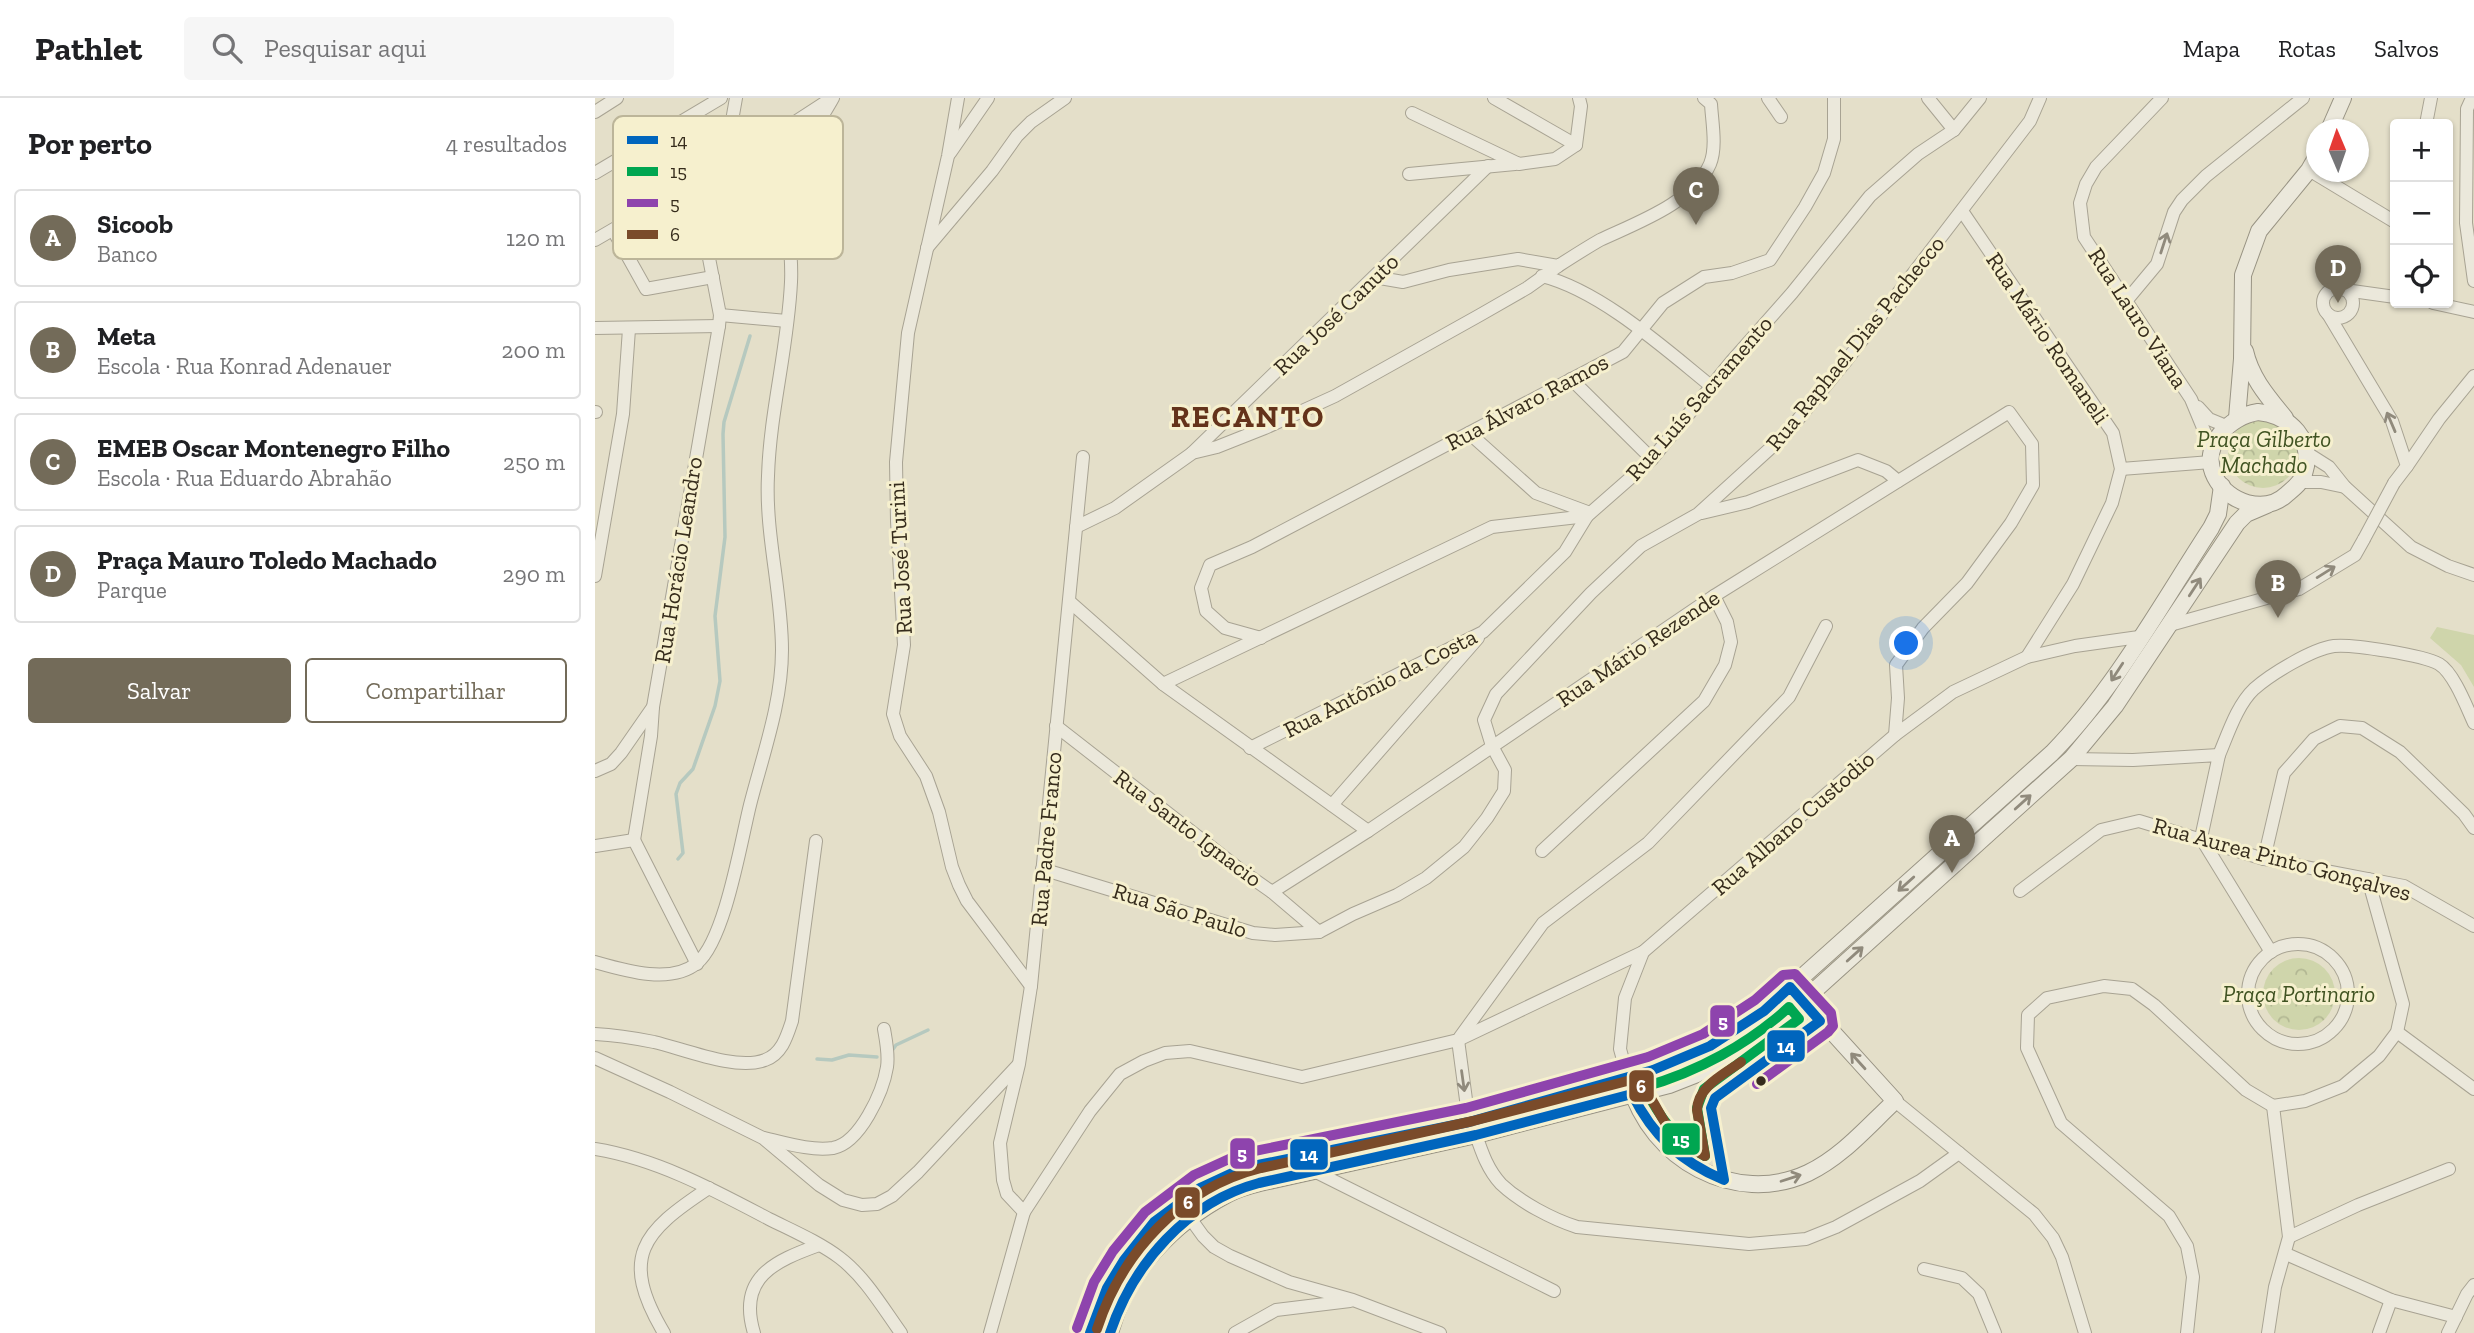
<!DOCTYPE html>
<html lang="pt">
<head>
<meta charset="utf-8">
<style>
  body { margin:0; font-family:"Zilla Slab",serif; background:#f6f6f6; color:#202124 }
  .controls { position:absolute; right:21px; top:21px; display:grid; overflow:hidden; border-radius:7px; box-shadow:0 2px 5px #0004 }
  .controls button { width:63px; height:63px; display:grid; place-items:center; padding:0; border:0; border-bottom:2px solid #e0e0e0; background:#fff; color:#202124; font:35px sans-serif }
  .compass { position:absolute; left:1711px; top:21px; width:63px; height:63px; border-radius:50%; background:#fff; box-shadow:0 2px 5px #0004; rotate:358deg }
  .you { position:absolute; left:1312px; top:546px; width:24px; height:24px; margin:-18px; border:5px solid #fff; border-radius:50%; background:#1a73e8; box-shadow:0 0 0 10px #1a73e833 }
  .badge { display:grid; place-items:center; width:46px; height:46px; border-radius:50%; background:#736b59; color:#fff; font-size:23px; font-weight:700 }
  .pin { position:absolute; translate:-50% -58px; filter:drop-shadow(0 2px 4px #0008) }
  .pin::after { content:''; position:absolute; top:37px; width:24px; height:21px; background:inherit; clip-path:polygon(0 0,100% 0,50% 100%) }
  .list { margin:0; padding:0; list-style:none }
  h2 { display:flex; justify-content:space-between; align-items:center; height:91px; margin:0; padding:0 28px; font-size:30px }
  h2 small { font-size:23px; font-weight:400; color:#757577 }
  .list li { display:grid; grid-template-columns:46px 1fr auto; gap:21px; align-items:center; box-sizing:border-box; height:98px; margin:0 14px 14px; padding:0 14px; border:2px solid #e0e0e0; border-radius:7px }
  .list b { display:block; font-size:26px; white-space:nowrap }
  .list p { margin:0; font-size:23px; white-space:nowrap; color:#757577 }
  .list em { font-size:23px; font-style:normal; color:#757577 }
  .actions { display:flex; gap:14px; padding:21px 28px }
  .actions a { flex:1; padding:16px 0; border:2px solid #736b59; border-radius:7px; text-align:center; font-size:24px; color:#736b59 }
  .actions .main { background:#736b59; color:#fff }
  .icon { flex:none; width:38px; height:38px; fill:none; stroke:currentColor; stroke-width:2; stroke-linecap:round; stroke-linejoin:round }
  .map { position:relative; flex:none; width:1879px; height:1235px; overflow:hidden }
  header { display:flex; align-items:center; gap:42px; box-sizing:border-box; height:98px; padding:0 35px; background:#fff; border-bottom:2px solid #e0e0e0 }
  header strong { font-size:33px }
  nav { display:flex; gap:38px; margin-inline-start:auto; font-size:24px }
  .search { width:490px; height:63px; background:#f6f6f6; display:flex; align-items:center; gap:18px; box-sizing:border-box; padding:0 24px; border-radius:7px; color:#757577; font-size:26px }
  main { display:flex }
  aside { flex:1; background:#fff }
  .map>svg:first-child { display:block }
</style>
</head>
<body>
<header>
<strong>Pathlet</strong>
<div class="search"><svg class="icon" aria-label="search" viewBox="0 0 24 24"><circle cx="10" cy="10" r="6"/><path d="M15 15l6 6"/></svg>Pesquisar aqui</div>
<nav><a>Mapa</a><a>Rotas</a><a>Salvos</a></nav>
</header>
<main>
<aside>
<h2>Por perto<small>4 resultados</small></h2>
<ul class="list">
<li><span class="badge">A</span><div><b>Sicoob</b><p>Banco</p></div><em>120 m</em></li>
<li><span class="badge">B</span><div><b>Meta</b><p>Escola · Rua Konrad Adenauer</p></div><em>200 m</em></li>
<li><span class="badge">C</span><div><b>EMEB Oscar Montenegro Filho</b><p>Escola · Rua Eduardo Abrahão</p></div><em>250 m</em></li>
<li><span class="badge">D</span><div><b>Praça Mauro Toledo Machado</b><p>Parque</p></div><em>290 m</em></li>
</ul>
<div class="actions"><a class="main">Salvar</a><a>Compartilhar</a></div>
</aside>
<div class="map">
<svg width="1879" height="1235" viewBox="0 0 1879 1235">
  <defs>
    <pattern id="park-crowns" width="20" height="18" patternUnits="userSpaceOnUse" patternTransform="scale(1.75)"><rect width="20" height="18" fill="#cfd5ab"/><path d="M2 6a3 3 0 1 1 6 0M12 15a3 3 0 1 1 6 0" fill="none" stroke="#b2b793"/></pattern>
  </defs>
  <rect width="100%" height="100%" fill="#e4dfc9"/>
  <g fill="url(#park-crowns)">
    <circle cx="1668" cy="355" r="35"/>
    <circle cx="1704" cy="896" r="36"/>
  </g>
  <polygon fill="#cfd5ab" points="1842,529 1879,537 1879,589 1866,567 1835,540"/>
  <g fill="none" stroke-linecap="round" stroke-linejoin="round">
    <g stroke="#b6c9bf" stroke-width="3.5">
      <polyline points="83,761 88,755 81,696 85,685 98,671 120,608 125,583 120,518 130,439 128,336 129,324 155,238"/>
      <polyline points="296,954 301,947 333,932"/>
      <polyline points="222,961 237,962 254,957 282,959"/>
    </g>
    <g stroke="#a8a393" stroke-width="14">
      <g id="street">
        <polyline points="363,0 353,58 313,235 301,364 302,423 309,547 298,616 305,638 331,678 344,714 357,769 364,787 372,803 436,888"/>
        <polyline points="899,0 981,47"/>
        <polyline points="1173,0 1186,19"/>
        <polyline points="1333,0 1359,32"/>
        <polyline points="1567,0 1501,69 1491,86 1485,105 1489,139 1596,301 1618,354"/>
        <polyline points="1877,0 1872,11 1871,125 1879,183"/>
        <polyline points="0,14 22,0"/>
        <polyline points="817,15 924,66 960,61 981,47 986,8 984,0"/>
        <polyline points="1831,26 1836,0"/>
        <polyline points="355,55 393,0"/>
        <polyline points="134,61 135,34 141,0"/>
        <polyline points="1714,72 1800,124"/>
        <polyline points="0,75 126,0"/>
        <polyline points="814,76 920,66"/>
        <polyline points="1367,113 1518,335 1526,371 1517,405 1478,486 1432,559"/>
        <polyline points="18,132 51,191 118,179"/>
        <polyline points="0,142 110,78 134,61 180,37 237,0"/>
        <polyline points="332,150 397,73 422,38 436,24 470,0"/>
        <path d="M947,178C1006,193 1069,250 1116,288"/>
        <path d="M779,179L808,184L854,172L923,161L963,168C977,159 991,150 1005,142C1041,125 1098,105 1115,66C1122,49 1117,24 1116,6L1109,0"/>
        <circle cx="1743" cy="205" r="15"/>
        <polyline points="1750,192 1800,199"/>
        <polyline points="1532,202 1562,166 1579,114 1587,102 1611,78 1708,0"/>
        <polyline points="1838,205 1879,214"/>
        <polyline points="1733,216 1797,323 1812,368 1799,385"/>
        <polyline points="125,217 192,223"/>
        <polyline points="0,230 124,228"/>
        <polyline points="976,281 1057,361"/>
        <polyline points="1603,309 1614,321 1631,328"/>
        <polyline points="0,314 1,314"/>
        <polyline points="874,335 941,395 995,415"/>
        <polyline points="597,355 622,349 670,330 740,298 885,217 932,190 963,168"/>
        <polyline points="1712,355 1734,369 1750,389 1816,449 1853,468 1879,477"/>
        <polyline points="1812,368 1844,321 1879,278"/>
        <polyline points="1526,371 1616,364"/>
        <polyline points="1704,384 1726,384 1750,389"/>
        <polyline points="1107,415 1153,404 1263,362 1291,373 1303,383"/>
        <polyline points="481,429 520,410 596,356 893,68"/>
        <polyline points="0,478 28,316 34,231"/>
        <polyline points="475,504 568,586 773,733"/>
        <polyline points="1575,527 1704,491 1760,457 1769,441"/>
        <polyline points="666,540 630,530 611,513 606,490 615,467 657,449 1028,254 1068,205 1109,179 1137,175 1175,162 1210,109 1229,75 1239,41 1239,0"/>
        <polyline points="568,586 897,429 992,418 1057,361 1136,264 1197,195 1275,98 1323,56 1359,32 1385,0"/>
        <polyline points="461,628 647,773 677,794 724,834"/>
        <polyline points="655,650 888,534 970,454 992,418"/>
        <path d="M1624,657C1633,636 1642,607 1659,591C1676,576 1717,551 1739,548C1757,546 1828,557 1844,566C1859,575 1872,610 1879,625"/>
        <polyline points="1476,661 1538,662 1624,657 1606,740 1676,854"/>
        <polyline points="0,673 16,666 26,655 58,609 124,228 125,217 108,129 106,100 110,78"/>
        <polyline points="737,707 883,540"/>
        <polyline points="39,742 102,866"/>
        <polyline points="39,742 56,638 58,609"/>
        <polyline points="0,748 39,742"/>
        <polyline points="947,753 1109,603 1130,567 1136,544 1132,524 1119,498"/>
        <polyline points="1669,761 1689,675 1719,641 1745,628 1767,630 1805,654 1869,716 1879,730"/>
        <polyline points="447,771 658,835 680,837 724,834 758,816 802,797 831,780 869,749 892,720 909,693 910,672 897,648 889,622 901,596 996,495 1046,448 1103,416 1191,336 1251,263 1435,23 1445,0"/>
        <polyline points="1425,793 1506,732 1544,723 1669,761 1809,788 1879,828"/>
        <polyline points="677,794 773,733 1119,498 1414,314 1437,346 1438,387 1416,425 1372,485 1328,530 1301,567 1303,600 1300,637"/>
        <circle cx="1703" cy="896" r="50"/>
        <path d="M0,864C28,872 76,887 102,865C130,842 146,743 155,707C168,656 187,605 187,552C187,494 170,436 173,378C175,313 193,250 196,184C198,150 188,113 196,79C202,54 225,24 238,0"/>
        <polyline points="1802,934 1879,991"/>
        <path d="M0,936C20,937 39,940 59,944C89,951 141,973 170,962C187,956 192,938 197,923L221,743"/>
        <polyline points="865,939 948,825 1053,745 1194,599 1231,528"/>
        <polyline points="863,942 874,1024"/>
        <polyline points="0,960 75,994 168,1040 224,1087 248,1102 267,1107 282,1106 297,1098 323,1074 423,967"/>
        <polyline points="1033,980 1025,951 1030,900 1048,854"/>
        <polyline points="1300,1003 1439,1116 1458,1140 1467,1159 1490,1235"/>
        <polyline points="1678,1008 1710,1003 1748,988 1784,958 1802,934 1808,906 1773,781"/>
        <path d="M881,1037C887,1055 893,1072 906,1086C925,1104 957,1121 982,1129L1154,1146L1211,1141L1241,1129L1325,1083L1364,1055"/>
        <path d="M169,1040C191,1045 215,1053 238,1050C265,1045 288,994 292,969C294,956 291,943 289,931"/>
        <path d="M0,1051C62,1061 119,1092 174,1121C198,1133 224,1144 245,1160C270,1179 288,1210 306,1235"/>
        <polyline points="719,1073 959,1193"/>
        <polyline points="429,1114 412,1096 408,1082 405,1045 424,966 436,888 488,359"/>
        <polyline points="595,1120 608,1138 619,1149 635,1158 694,1184 758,1202 845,1235"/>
        <polyline points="1694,1139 1763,1107 1854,1071"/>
        <polyline points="1691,1156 1796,1202 1861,1219"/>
        <polyline points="1329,1171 1367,1180 1384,1196 1400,1235"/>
        <path d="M69,1235C24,1159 47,1134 114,1090"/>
        <path d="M159,1235C142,1179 180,1163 224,1147"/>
        <polyline points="395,1235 429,1114 495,1013 525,976 549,963 570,955 595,953 707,979 863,942 1048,854 1300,637 1358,594 1432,559 1480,548 1544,539"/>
        <polyline points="640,1235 681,1212 755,1203"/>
        <polyline points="1592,1235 1598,1179 1592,1148 1574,1118 1466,1025 1432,950 1433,917 1452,900 1509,888 1537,891 1559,907 1651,992 1678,1008"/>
        <polyline points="1673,1235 1680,1189 1694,1139 1678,1008"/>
        <polyline points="1784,1235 1796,1202"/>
        <polyline points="1853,1235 1872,1196 1879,1187"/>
      </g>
    </g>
    <g stroke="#989383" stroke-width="18">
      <g id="secondary">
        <polyline points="1734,32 1748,0"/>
        <path d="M1650,253C1656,280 1673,299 1690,320"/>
        <path d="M1663,314C1695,317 1720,342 1709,376C1706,385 1699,390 1692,396C1670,417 1633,405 1620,379C1604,348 1635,318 1663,314Z"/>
        <polyline points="1642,320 1647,261 1648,177 1664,133 1714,72 1722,58"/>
        <path d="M1035,986C1055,1061 1140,1109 1213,1075C1247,1059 1273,1028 1300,1003L1202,895"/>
        <path d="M495,1235L512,1190L529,1162L559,1124L605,1090L648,1070L874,1024L1033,980L1115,948L1169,913L1457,655C1520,591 1567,505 1616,430L1623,416L1627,388"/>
        <path d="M515,1235C531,1173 578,1125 633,1096C644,1090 657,1087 669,1084L881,1037L1074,987L1102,976L1159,945L1185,927L1209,902L1476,661L1520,608L1642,425L1651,416L1672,407"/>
      </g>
    </g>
    <use href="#street" stroke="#ebe8db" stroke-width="12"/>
    <use href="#secondary" stroke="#ebe8db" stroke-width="16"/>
    <g stroke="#a8a393" stroke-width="14" stroke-linecap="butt">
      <polyline id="street-bridge" points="1769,441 1799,385"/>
    </g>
    <use href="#street-bridge" stroke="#ebe8db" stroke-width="12"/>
    <g stroke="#f6f0ce" stroke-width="16">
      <path id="bus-1" d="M495,1235L512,1190L529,1162L559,1124L605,1090L648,1070L874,1024L1058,972L1115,948L1169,913L1195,889L1225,923L1120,1000L1116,1010L1129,1082C1086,1064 1058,1038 1037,996L881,1037L664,1085C592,1104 538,1166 515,1235"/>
    </g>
    <g stroke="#f6f0ce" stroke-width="16">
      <path id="bus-2" d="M1194,909L1204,921L1109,991L1102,1010L1110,1058C1081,1043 1064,1018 1049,989C1102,974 1154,946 1194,909Z"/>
    </g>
    <g stroke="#f6f0ce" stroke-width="16">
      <polyline id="bus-3" points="482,1230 499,1184 518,1153 550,1114 599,1077 645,1056 871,1010 1053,959 1108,936 1160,902 1188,877 1200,876 1236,915 1238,928 1233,934 1162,986"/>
    </g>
    <g stroke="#f6f0ce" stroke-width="16">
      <path id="bus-4" d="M502,1231C527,1154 586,1090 666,1070L878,1023L1036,982C1052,984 1063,1017 1074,1030C1084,1042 1097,1051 1110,1058L1102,1012C1103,988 1128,977 1146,964"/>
    </g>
    <use href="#bus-1" stroke="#0065bd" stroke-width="10"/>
    <use href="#bus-2" stroke="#00a651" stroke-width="10"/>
    <use href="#bus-3" stroke="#8e44ad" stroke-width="10"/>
    <use href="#bus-4" stroke="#7a4b2a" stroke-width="10"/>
  </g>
  <defs><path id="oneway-shaft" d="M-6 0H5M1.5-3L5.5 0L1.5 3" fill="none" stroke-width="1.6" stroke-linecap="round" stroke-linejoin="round" transform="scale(1.75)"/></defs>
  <g stroke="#908a7c">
    <use href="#oneway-shaft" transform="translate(1569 145) rotate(-72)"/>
    <use href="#oneway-shaft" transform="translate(1796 324) rotate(-113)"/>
    <use href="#oneway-shaft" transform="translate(1731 474) rotate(-32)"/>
    <use href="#oneway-shaft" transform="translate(1600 489) rotate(-57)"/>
    <use href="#oneway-shaft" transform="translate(1522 574) rotate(123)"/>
    <use href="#oneway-shaft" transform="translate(1428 704) rotate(-42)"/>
    <use href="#oneway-shaft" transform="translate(1311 786) rotate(138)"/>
    <use href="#oneway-shaft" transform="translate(1260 856) rotate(-42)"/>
    <use href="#oneway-shaft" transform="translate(1263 963) rotate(-132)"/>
    <use href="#oneway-shaft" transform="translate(868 983) rotate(82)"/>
    <use href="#oneway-shaft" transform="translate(1196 1080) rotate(-18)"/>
  </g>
  <circle fill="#362c1c" stroke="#f6f0ce" stroke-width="2.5" cx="1166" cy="983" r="6"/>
  <g text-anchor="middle" stroke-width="6" stroke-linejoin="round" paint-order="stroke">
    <g font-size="23" fill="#362c1c" stroke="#f6f0ce">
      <text transform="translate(741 216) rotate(-44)" y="8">Rua José Canuto</text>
      <text transform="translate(1543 220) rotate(57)" y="8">Rua Lauro Viana</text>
      <text transform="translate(1453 240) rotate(56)" y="8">Rua Mário Romaneli</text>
      <text transform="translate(1260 245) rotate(-51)" y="8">Rua Raphael Dias Pachecco</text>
      <text transform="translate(1104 300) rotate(-49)" y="8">Rua Luís Sacramento</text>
      <text transform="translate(932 304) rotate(-28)" y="8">Rua Álvaro Ramos</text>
      <text transform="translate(305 460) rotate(-93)" y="8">Rua José Turini</text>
      <text transform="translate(83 462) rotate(-81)" y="8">Rua Horácio Leandro</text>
      <text transform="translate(1043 550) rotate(-34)" y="8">Rua Mário Rezende</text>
      <text transform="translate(785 585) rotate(-27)" y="8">Rua Antônio da Costa</text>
      <text transform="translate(1198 725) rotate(-41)" y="8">Rua Albano Custodio</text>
      <text transform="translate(593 730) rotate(37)" y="8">Rua Santo Ignacio</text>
      <text transform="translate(451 741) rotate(-85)" y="8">Rua Padre Franco</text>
      <text transform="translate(1687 761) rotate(15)" y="8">Rua Aurea Pinto Gonçalves</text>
      <text transform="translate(585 812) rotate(17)" y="8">Rua São Paulo</text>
    </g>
    <g font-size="23" font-style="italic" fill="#405322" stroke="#f6f0ce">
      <text x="1669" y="349">Praça Gilberto<tspan x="1669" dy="26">Machado</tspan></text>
      <text x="1704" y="904">Praça Portinario</text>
    </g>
    <g font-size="30" font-weight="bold" letter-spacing="2" fill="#64331a" stroke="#f6f0ce">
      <text x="653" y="329">RECANTO</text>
    </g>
  </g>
  <rect x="18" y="18" width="230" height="143" rx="10" fill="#f6f0ce" stroke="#bcb599" stroke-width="2"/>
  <rect x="32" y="38" width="31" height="8" fill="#0065bd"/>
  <rect x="32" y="69" width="31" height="9" fill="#00a651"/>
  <rect x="32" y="101" width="31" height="8" fill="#8e44ad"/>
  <rect x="32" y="132" width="31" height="9" fill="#7a4b2a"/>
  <g font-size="19" fill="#362c1c">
    <text x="75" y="49">14</text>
    <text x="75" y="80">15</text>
    <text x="75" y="112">5</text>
    <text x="75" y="143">6</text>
  </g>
  <g stroke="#f6f0ce" stroke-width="2.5">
    <rect x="1114" y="906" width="27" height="34" rx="7" fill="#8e44ad"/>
    <rect x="1171" y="931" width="40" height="34" rx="7" fill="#0065bd"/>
    <rect x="1033" y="971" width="27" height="34" rx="7" fill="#7a4b2a"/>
    <rect x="1066" y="1024" width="40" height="34" rx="7" fill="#00a651"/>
    <rect x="634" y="1039" width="27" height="33" rx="7" fill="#8e44ad"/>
    <rect x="694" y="1040" width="40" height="33" rx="7" fill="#0065bd"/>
    <rect x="579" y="1088" width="27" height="33" rx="7" fill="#7a4b2a"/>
  </g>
  <g font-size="19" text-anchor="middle" font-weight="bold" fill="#fff">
    <text x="1128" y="930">5</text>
    <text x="1191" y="955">14</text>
    <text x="1046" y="995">6</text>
    <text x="1086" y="1048">15</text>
    <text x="647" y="1062">5</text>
    <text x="714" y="1063">14</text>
    <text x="593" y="1111">6</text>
  </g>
</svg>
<div class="controls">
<button>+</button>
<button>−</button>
<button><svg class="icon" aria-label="locate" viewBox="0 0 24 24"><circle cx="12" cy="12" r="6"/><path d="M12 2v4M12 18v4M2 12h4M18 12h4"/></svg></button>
</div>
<svg class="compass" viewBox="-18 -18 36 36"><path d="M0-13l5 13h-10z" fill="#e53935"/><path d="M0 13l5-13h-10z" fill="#757577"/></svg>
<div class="you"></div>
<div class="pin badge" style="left:1357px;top:775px">A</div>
<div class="pin badge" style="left:1683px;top:520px">B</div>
<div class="pin badge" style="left:1101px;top:127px">C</div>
<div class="pin badge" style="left:1743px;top:205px">D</div>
</div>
</main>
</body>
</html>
